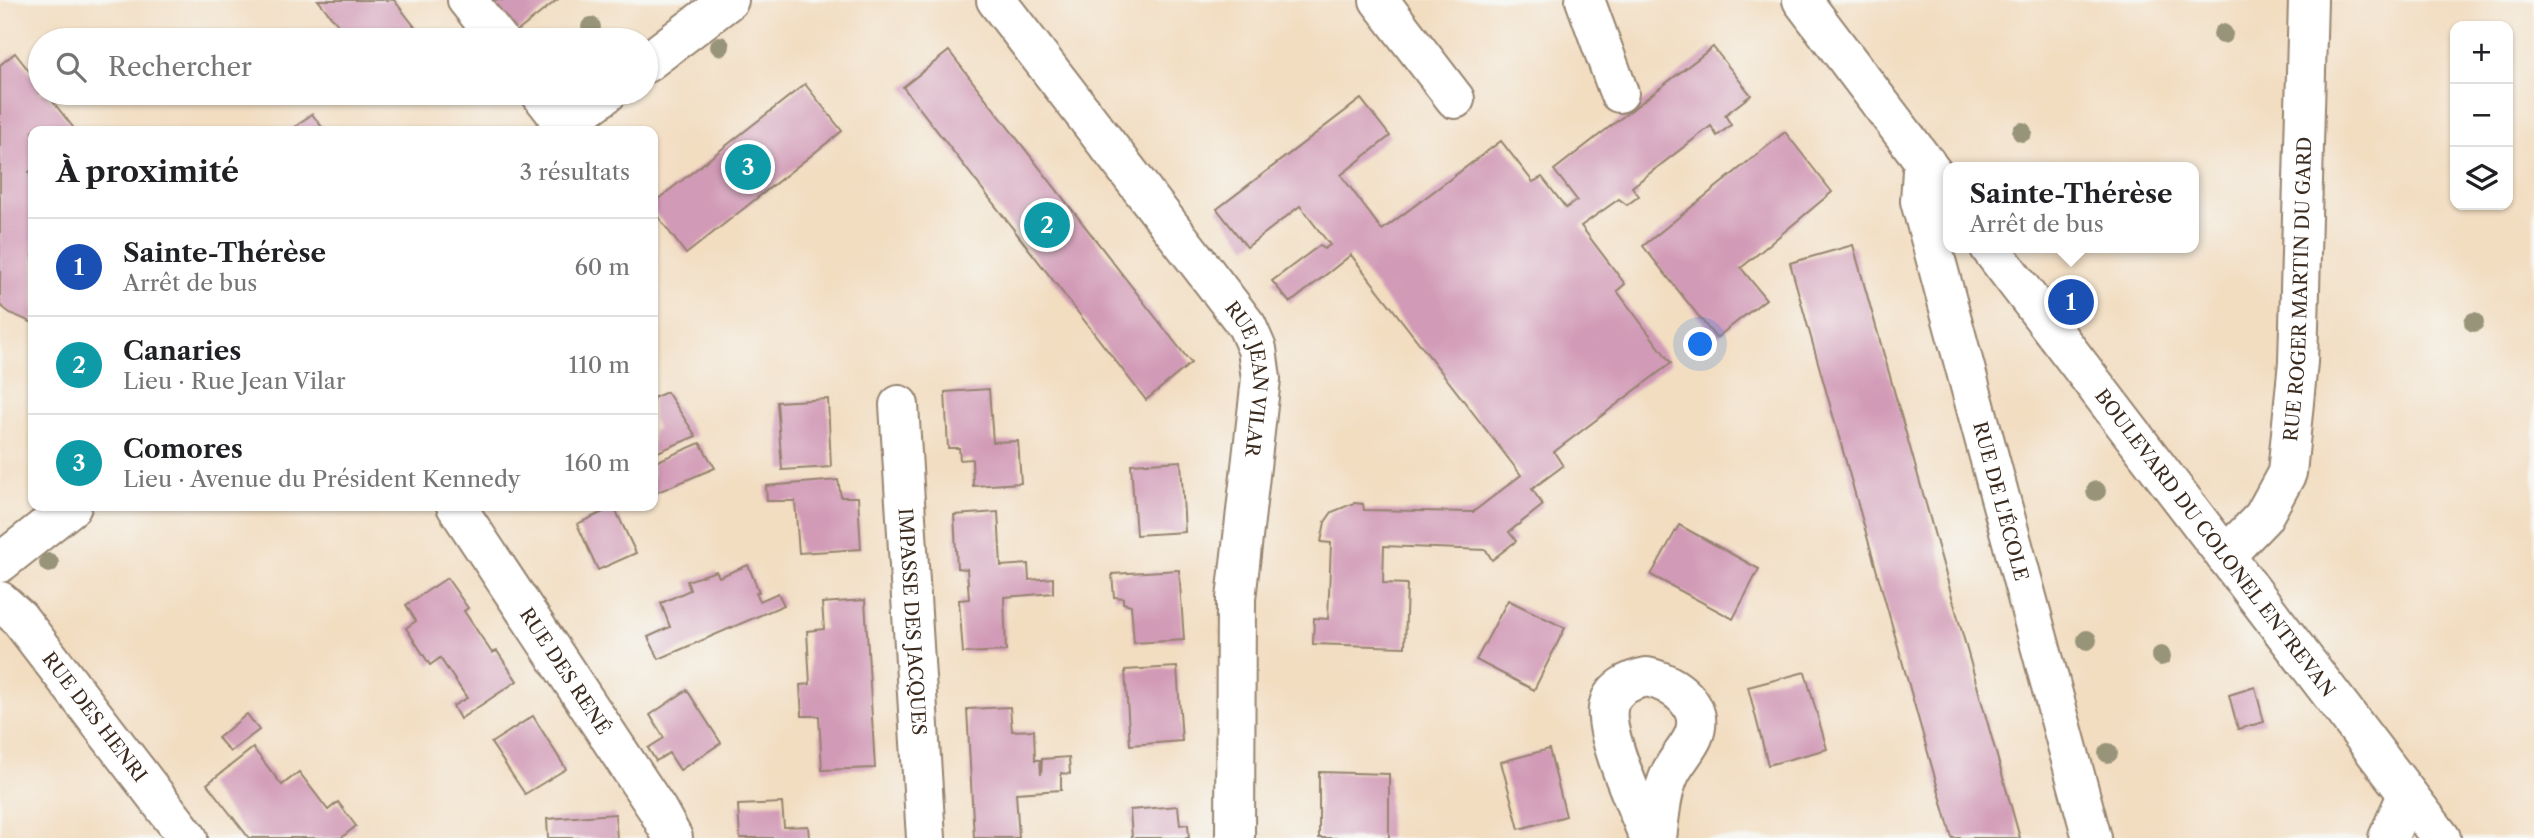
<!DOCTYPE html>
<html lang="fr">
<head>
<meta charset="utf-8">
<style>
  body { margin:0; font-family:"Libre Caslon Text",serif; background:#f2f2f2; color:#202124 }
  .controls { position:absolute; right:21px; top:21px; display:grid; overflow:hidden; border-radius:14px; box-shadow:0 2px 5px #0004 }
  .controls button { width:63px; height:63px; display:grid; place-items:center; padding:0; border:0; border-bottom:2px solid #e0e0e0; background:#fff; color:#202124; font:35px sans-serif }
  .you { position:absolute; left:1701px; top:345px; width:24px; height:24px; margin:-18px; border:5px solid #fff; border-radius:50%; background:#1a73e8; box-shadow:0 0 0 10px #1a73e833 }
  .badge { display:grid; place-items:center; width:46px; height:46px; border-radius:50%; background:#d93025; color:#fff; font-size:23px; font-weight:700 }
  .pin { position:absolute; translate:-50% -50%; border:4px solid #fff; box-shadow:0 2px 7px #0006 }
  .popup { position:absolute; left:1943px; top:162px; width:256px; height:91px; box-sizing:border-box; display:grid; place-content:center; border-radius:14px; background:#fff; filter:drop-shadow(0 2px 5px #0005); font-size:23px; white-space:nowrap; color:#757577 }
  .popup b { font-size:26px; color:#202124 }
  .popup::after { content:''; position:absolute; left:50%; top:100%; margin-left:-14px; border:14px solid transparent; border-top-color:#fff }
  .list { margin:0; padding:0; list-style:none }
  h2 { display:flex; justify-content:space-between; align-items:center; height:91px; margin:0; padding:0 28px; font-size:30px }
  h2 small { font-size:23px; font-weight:400; color:#757577 }
  .list li { display:grid; grid-template-columns:46px 1fr auto; gap:21px; align-items:center; box-sizing:border-box; height:98px; padding:0 28px; border-top:2px solid #e0e0e0 }
  .list b { display:block; font-size:26px; white-space:nowrap }
  .list p { margin:0; font-size:23px; white-space:nowrap; color:#757577 }
  .list em { font-size:23px; font-style:normal; color:#757577 }
  .icon { flex:none; width:38px; height:38px; fill:none; stroke:currentColor; stroke-width:2; stroke-linecap:round; stroke-linejoin:round }
  .map { position:relative; flex:none; width:2534px; height:838px; overflow:hidden }
  .search { position:absolute; background:#fff; box-shadow:0 2px 5px #0004; left:28px; top:28px; width:630px; height:77px; display:flex; align-items:center; gap:18px; box-sizing:border-box; padding:0 24px; border-radius:38px; color:#757577; font-size:26px }
  .panel { position:absolute; background:#fff; box-shadow:0 2px 5px #0004; left:28px; top:126px; width:630px; height:385px; border-radius:14px }
  .map>svg:first-child { display:block }
</style>
</head>
<body>
<div class="map">
<svg width="2534" height="838" viewBox="0 0 2534 838">
  <rect width="100%" height="100%" fill="#f6f6f2"/>
  <filter id="ink" filterUnits="userSpaceOnUse"><feTurbulence type="fractalNoise" baseFrequency=".0143" numOctaves="2"/><feDisplacementMap in="SourceGraphic" scale="14" xChannelSelector="R" yChannelSelector="G"/><feConvolveMatrix kernelMatrix="1 2 1 2 8 2 1 2 1" color-interpolation-filters="sRGB"/></filter>
  <filter id="wash" filterUnits="userSpaceOnUse"><feTurbulence type="fractalNoise" baseFrequency=".00686" numOctaves="4" result="noise"/><feDisplacementMap in="SourceGraphic" scale="28" xChannelSelector="R" yChannelSelector="G"/><feGaussianBlur stdDeviation="1.57" result="paint"/><feColorMatrix in="noise" values="0 0 0 0 0 0 0 0 0 0 0 0 0 0 0 0 0 1.4 0 .05"/><feComposite in="paint" operator="in"/></filter>
  <g filter="url(#wash)">
    <rect width="100%" height="100%" fill="#f2ddc1"/>
    <g id="blocks">
      <g fill="#d19ab6">
        <polygon points="318,0 394,0 418,31 406,40 350,40"/>
        <polygon points="489,0 557,0 515,33"/>
        <polygon points="1713,47 1751,95 1725,115 1731,125 1717,136 1711,126 1632,187 1639,196 1627,205 1619,199 1581,226 1625,284 1617,291 1671,363 1554,452 1563,466 1532,489 1543,505 1509,532 1516,541 1492,560 1486,550 1384,546 1383,583 1407,584 1405,647 1313,644 1314,618 1328,619 1331,543 1321,542 1325,522 1332,512 1354,503 1363,504 1364,510 1473,512 1521,475 1351,255 1290,303 1272,281 1320,245 1324,249 1330,245 1300,206 1247,247 1217,209 1361,99 1390,136 1341,175 1382,230 1501,141 1533,182 1542,177 1566,208 1577,200 1554,170"/>
        <polygon points="949,51 1191,363 1146,400 903,87"/>
        <polygon points="15,53 40,85 40,93 46,93 76,131 33,131 33,169 29,172 33,185 33,323 10,313 0,305 0,65"/>
        <polygon points="805,84 842,131 686,254 653,210 653,203"/>
        <polygon points="312,114 325,131 290,131"/>
        <polygon points="1785,132 1832,192 1741,268 1766,299 1716,338 1643,246"/>
        <polygon points="1853,245 2020,838 1952,838 1790,263"/>
        <polygon points="989,389 993,442 1018,441 1021,483 973,486 972,459 960,460 959,448 948,448 945,392"/>
        <polygon points="667,392 696,436 653,454 653,430 657,429 653,419 653,398"/>
        <polygon points="828,399 831,467 782,470 777,402"/>
        <polygon points="700,443 715,468 653,494 653,463"/>
        <polygon points="1181,461 1185,532 1136,535 1131,464"/>
        <polygon points="838,480 841,497 858,497 861,549 799,553 795,501 767,501 766,486"/>
        <polygon points="616,506 624,506 615,509 636,553 598,570 577,524"/>
        <polygon points="998,512 1001,566 1028,564 1029,580 1053,578 1053,593 1004,597 1006,651 963,653 959,600 969,599 967,569 957,568 954,515"/>
        <polygon points="1679,525 1759,569 1733,619 1651,575"/>
        <polygon points="748,565 759,592 756,593 760,601 778,593 784,605 659,659 648,637 670,627 661,603 690,590 687,581 716,571 719,577"/>
        <polygon points="1179,570 1184,640 1134,643 1131,605 1123,603 1123,598 1114,597 1112,574"/>
        <polygon points="447,578 468,608 464,611 492,653 497,651 517,681 460,719 453,706 467,698 440,658 430,665 406,628 416,621 406,605"/>
        <polygon points="865,600 875,768 822,770 819,716 802,716 800,685 810,684 807,631 824,629 822,603"/>
        <polygon points="1508,600 1565,628 1534,690 1476,660"/>
        <polygon points="1177,667 1182,741 1130,745 1125,670"/>
        <polygon points="1805,672 1827,749 1768,765 1748,687"/>
        <polygon points="2255,687 2264,722 2238,729 2229,695"/>
        <polygon points="687,690 721,743 680,770 669,753 656,761 648,748 664,738 650,715"/>
        <polygon points="1010,707 1012,731 1034,730 1035,760 1040,760 1041,775 1042,759 1069,757 1070,774 1061,773 1061,790 1016,793 1019,838 974,838 967,709"/>
        <polygon points="247,714 259,730 230,752 218,738"/>
        <polygon points="533,716 566,769 525,794 491,743"/>
        <polygon points="253,748 282,785 299,772 328,810 338,802 356,826 341,838 249,838 207,784"/>
        <polygon points="1549,749 1566,816 1519,829 1501,762"/>
        <polygon points="1319,772 1389,774 1389,838 1319,838"/>
        <polygon points="782,803 784,827 808,826 809,838 740,838 738,805"/>
        <polygon points="1178,806 1180,825 1188,824 1189,838 1132,838 1130,810"/>
        <polygon points="615,814 617,838 548,838 547,819"/>
      </g>
    </g>
  </g>
  <g filter="url(#ink)">
    <use href="#blocks" fill-opacity="0" stroke="#968470" stroke-width="2"/>
    <g fill="none" stroke-linecap="round" stroke-linejoin="round">
      <g stroke="#968470" stroke-width="42">
        <g id="minor">
          <polyline points="467,0 499,40"/>
          <path id="s1" d="M996,0L1247,326L1257,349L1261,379L1236,599L1235,838"/>
          <polyline points="1379,0 1455,99"/>
          <polyline points="1585,0 1619,93"/>
          <polyline points="1802,0 1948,193"/>
          <polyline points="646,63 729,0"/>
          <polyline points="540,93 565,125"/>
          <polyline points="556,131 607,93"/>
          <path id="s2" d="M1926,163L1922,170L1920,201L2092,838"/>
          <path id="s3" d="M1990,248L2441,838"/>
          <path id="s4" d="M899,405L926,838"/>
          <path id="s5" d="M456,506L657,809L673,838"/>
          <path id="s6" d="M2225,556L2263,517L2287,473L2298,362L2308,0"/>
          <polyline points="0,563 72,506"/>
          <path id="s7" d="M0,601L19,618L188,838"/>
          <path d="M1649,838C1638,809 1604,737 1608,709C1610,689 1630,680 1647,677C1674,683 1707,706 1693,737C1687,750 1676,761 1670,774C1661,794 1660,816 1657,838"/>
          <polyline points="2388,838 2407,795"/>
        </g>
      </g>
      <use href="#minor" stroke="#fff" stroke-width="38"/>
    </g>
    <g fill="#989479">
      <circle cx="591" cy="27" r="10"/>
      <circle cx="2223" cy="34" r="10"/>
      <circle cx="720" cy="46" r="10"/>
      <circle cx="2022" cy="132" r="10"/>
      <circle cx="2474" cy="322" r="10"/>
      <circle cx="2096" cy="491" r="10"/>
      <circle cx="49" cy="563" r="10"/>
      <circle cx="2087" cy="640" r="10"/>
      <circle cx="2161" cy="656" r="10"/>
      <circle cx="2108" cy="753" r="10"/>
    </g>
  </g>
  <g text-anchor="middle" stroke-width="5" stroke-linejoin="round" paint-order="stroke">
    <g font-size="19" fill="#3b2a1e" stroke="#f6f6f2">
      <text dy="7" stroke="none"><textPath href="#s6" startOffset="289">RUE ROGER MARTIN DU GARD</textPath></text>
      <text dy="7" stroke="none"><textPath href="#s1" startOffset="464">RUE JEAN VILAR</textPath></text>
      <text dy="7" stroke="none"><textPath href="#s2" startOffset="350">RUE DE L'ÉCOLE</textPath></text>
      <text dy="7" stroke="none"><textPath href="#s3" startOffset="371">BOULEVARD DU COLONEL ENTREVAN</textPath></text>
      <text dy="7" stroke="none"><textPath href="#s4" startOffset="217">IMPASSE DES JACQUES</textPath></text>
      <text dy="7" stroke="none"><textPath href="#s5" startOffset="198">RUE DES RENÉ</textPath></text>
      <text dy="7" stroke="none"><textPath href="#s7" startOffset="150">RUE DES HENRI</textPath></text>
    </g>
  </g>
</svg>
<div class="controls">
<button>+</button>
<button>−</button>
<button><svg class="icon" aria-label="layers" viewBox="0 0 24 24"><path d="M12 4l9 5-9 5-9-5zM3 14l9 5 9-5"/></svg></button>
</div>
<div class="you"></div>
<div class="pin badge" style="left:2071px;top:302px;background:#1a4fb4">1</div>
<div class="popup"><b>Sainte-Thérèse</b>Arrêt de bus</div>
<div class="pin badge" style="left:1047px;top:225px;background:#0f9aa8">2</div>
<div class="pin badge" style="left:748px;top:167px;background:#0f9aa8">3</div>
<div class="search"><svg class="icon" aria-label="search" viewBox="0 0 24 24"><circle cx="10" cy="10" r="6"/><path d="M15 15l6 6"/></svg>Rechercher</div>
<section class="panel">
<h2>À proximité<small>3 résultats</small></h2>
<ul class="list">
<li><span class="badge" style="background:#1a4fb4">1</span><div><b>Sainte-Thérèse</b><p>Arrêt de bus</p></div><em>60 m</em></li>
<li><span class="badge" style="background:#0f9aa8">2</span><div><b>Canaries</b><p>Lieu · Rue Jean Vilar</p></div><em>110 m</em></li>
<li><span class="badge" style="background:#0f9aa8">3</span><div><b>Comores</b><p>Lieu · Avenue du Président Kennedy</p></div><em>160 m</em></li>
</ul>
</section>
</div>
</body>
</html>
